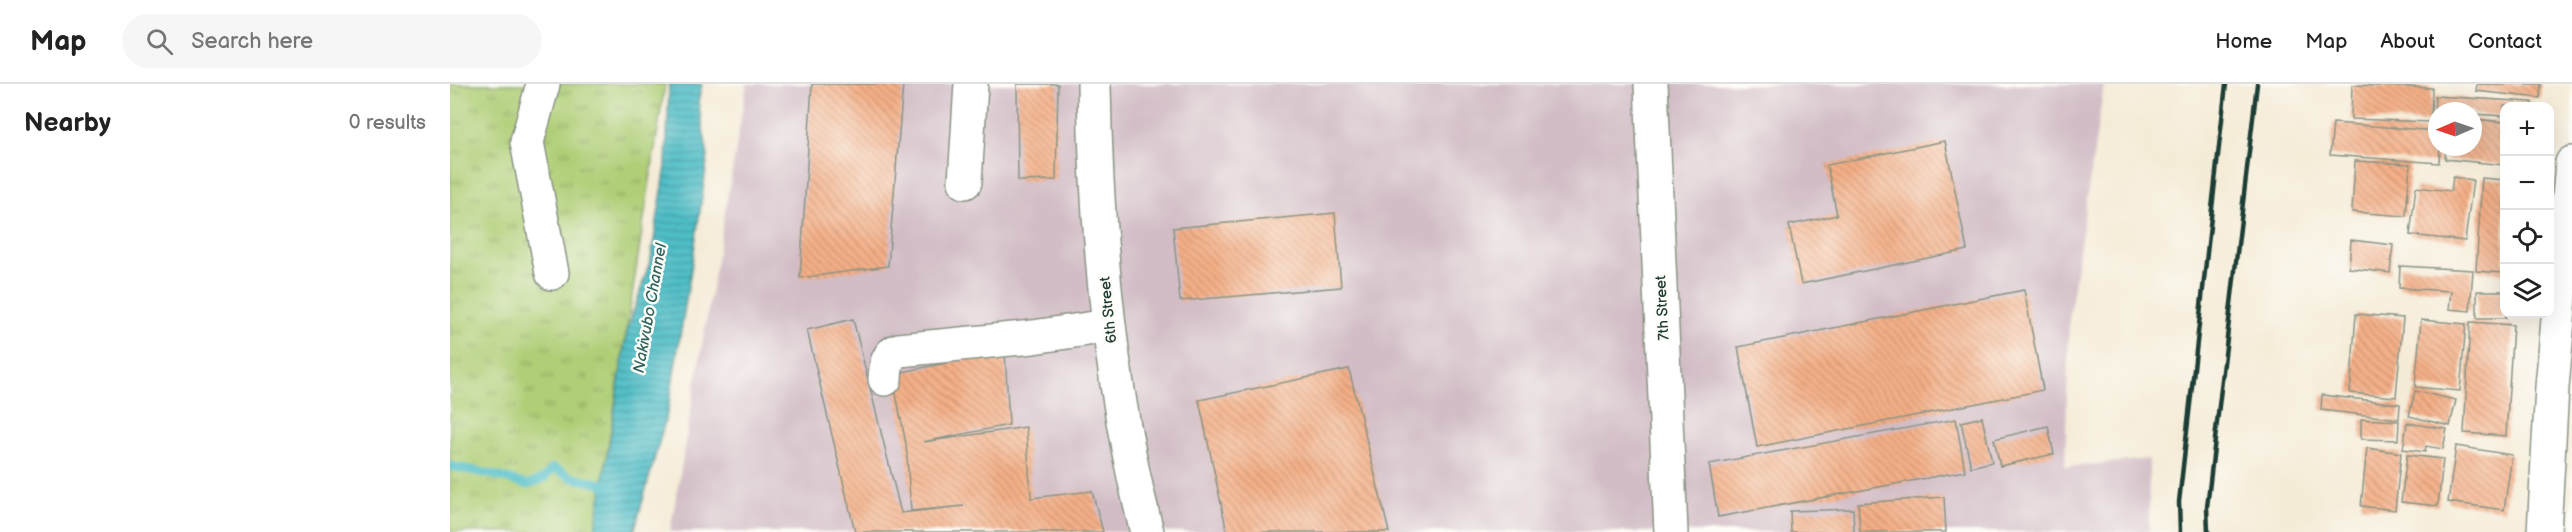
<!DOCTYPE html>
<html lang="en">
<head>
<meta charset="utf-8">
<style>
  body { margin:0; font-family:"Balsamiq Sans",sans-serif; background:#f6f6f6; color:#222 }
  .controls { position:absolute; right:18px; top:18px; display:grid; overflow:hidden; border-radius:12px; box-shadow:0 6px 24px #0002 }
  .controls button { width:54px; height:54px; display:grid; place-items:center; padding:0; border:0; border-bottom:2px solid #e0e0e0; background:#fff; color:#222; font:30px sans-serif }
  .compass { position:absolute; left:1978px; top:18px; width:54px; height:54px; border-radius:50%; background:#fff; box-shadow:0 6px 24px #0002; rotate:268deg }
  .list { margin:0; padding:0; list-style:none }
  h2 { display:flex; justify-content:space-between; align-items:center; height:78px; margin:0; padding:0 24px; font-size:26px }
  h2 small { font-size:20px; font-weight:400; color:#767676 }
  .icon { flex:none; width:33px; height:33px; fill:none; stroke:currentColor; stroke-width:2; stroke-linecap:round; stroke-linejoin:round }
  .map { position:relative; flex:none; width:2122px; height:448px; overflow:hidden }
  header { display:flex; align-items:center; gap:36px; box-sizing:border-box; height:84px; padding:0 30px; background:#fff; border-bottom:2px solid #e0e0e0 }
  header strong { font-size:28px }
  nav { display:flex; gap:33px; margin-inline-start:auto; font-size:21px }
  .search { width:420px; height:54px; background:#f6f6f6; display:flex; align-items:center; gap:15px; box-sizing:border-box; padding:0 21px; border-radius:33px; color:#767676; font-size:22px }
  main { display:flex }
  aside { flex:1; background:#fff }
  .map>svg:first-child { display:block }
</style>
</head>
<body>
<header>
<strong>Map</strong>
<div class="search"><svg class="icon" aria-label="search" viewBox="0 0 24 24"><circle cx="10" cy="10" r="6"/><path d="M15 15l6 6"/></svg>Search here</div>
<nav><a>Home</a><a>Map</a><a>About</a><a>Contact</a></nav>
</header>
<main>
<aside>
<h2>Nearby<small>0 results</small></h2>
<ul class="list">
</ul>
</aside>
<div class="map">
<svg width="2122" height="448" viewBox="0 0 2122 448">
  <defs>
    <pattern id="grass-tufts" width="24" height="20" patternUnits="userSpaceOnUse" patternTransform="scale(1.5)"><rect width="24" height="20" fill="#afce76"/><path d="M3 7l-1-3M5 7V3M7 7l1-3M15 17l-1-3M17 17v-4M19 17l1-3" fill="none" stroke="#8ea862"/></pattern>
    <pattern id="water-rules" width="6" height="5" patternUnits="userSpaceOnUse" patternTransform="scale(1.5)"><rect width="6" height="5" fill="#50bec7"/><path d="M0 2.5h6" fill="none" stroke="#429ca2"/></pattern>
    <pattern id="building-back-hatch" width="6" height="6" patternUnits="userSpaceOnUse" patternTransform="scale(1.5)"><rect width="6" height="6" fill="#f5b087"/><path d="M-1 5l2 2M0 0l6 6M5-1l2 2" fill="none" stroke="#c6906f"/></pattern>
  </defs>
  <rect width="100%" height="100%" fill="#fdfcf7"/>
  <filter id="ink" filterUnits="userSpaceOnUse"><feTurbulence type="fractalNoise" baseFrequency=".0167" numOctaves="2"/><feDisplacementMap in="SourceGraphic" scale="12" xChannelSelector="R" yChannelSelector="G"/><feConvolveMatrix kernelMatrix="1 2 1 2 8 2 1 2 1" color-interpolation-filters="sRGB"/></filter>
  <filter id="wash" filterUnits="userSpaceOnUse"><feTurbulence type="fractalNoise" baseFrequency=".008" numOctaves="4" result="noise"/><feDisplacementMap in="SourceGraphic" scale="24" xChannelSelector="R" yChannelSelector="G"/><feGaussianBlur stdDeviation="1.35" result="paint"/><feColorMatrix in="noise" values="0 0 0 0 0 0 0 0 0 0 0 0 0 0 0 0 0 1.4 0 .05"/><feComposite in="paint" operator="in"/></filter>
  <g filter="url(#wash)">
    <rect width="100%" height="100%" fill="#f5ecd8"/>
    <polygon fill="#d2bdc6" points="297,0 1654,0 1619,235 1615,383 1699,375 1699,448 220,448"/>
    <polygon fill="url(#grass-tufts)" stroke="#678655" stroke-width="1.5" points="0,0 215,0 145,448 0,448"/>
    <polygon fill="url(#water-rules)" stroke="#387e7e" stroke-width="1.5" points="219,0 252,0 248,18 258,72 244,167 218,326 184,448 145,448 177,247 201,174 216,82"/>
    <g fill="none" stroke-linecap="round" stroke-linejoin="round">
      <polyline stroke="#50bec7" stroke-width="9" points="0,382 40,390 78,401 94,394 103,384 123,394 163,402"/>
    </g>
    <g id="blocks">
      <g fill="url(#building-back-hatch)">
        <polygon points="362,0 453,0 438,182 350,194"/>
        <polygon points="567,0 608,0 606,96 568,97"/>
        <polygon points="2027,0 2091,0 2090,14 2026,7"/>
        <polygon points="1902,1 1982,4 1981,38 1901,35"/>
        <polygon points="1985,12 2082,18 2082,22 2054,22 2054,32 2023,30 2023,27 1984,28"/>
        <polygon points="2023,35 2054,38 2054,81 1995,75 1996,63 2023,63"/>
        <polygon points="1883,39 1987,47 1987,63 1990,63 1989,79 1880,71"/>
        <polygon points="1495,57 1517,166 1351,200 1339,141 1387,131 1377,81"/>
        <polygon points="1905,77 1960,80 1956,132 1902,128"/>
        <polygon points="2003,93 2023,96 2015,157 1960,151 1966,103 2001,107"/>
        <polygon points="2032,94 2054,96 2054,189 2026,187"/>
        <polygon points="885,129 891,203 730,217 723,144"/>
        <polygon points="1901,156 1943,161 1940,189 1899,184"/>
        <polygon points="1950,182 2023,186 2020,227 1999,225 2001,207 1949,204"/>
        <polygon points="1574,206 1593,306 1307,363 1288,263"/>
        <polygon points="2027,207 2054,207 2056,234 2027,234"/>
        <polygon points="1906,230 1953,234 1946,313 1900,309"/>
        <polygon points="403,235 451,429 514,422 461,427 456,360 442,290 555,267 559,341 473,358 576,343 581,414 642,407 653,448 405,448 357,246"/>
        <polygon points="1971,236 2016,240 2010,307 1965,303"/>
        <polygon points="2020,238 2063,241 2056,352 2014,349"/>
        <polygon points="899,285 939,448 777,448 749,316"/>
        <polygon points="1965,307 2006,316 2000,342 1959,332"/>
        <polygon points="1872,311 1950,320 1949,335 1871,326"/>
        <polygon points="1532,333 1542,378 1521,383 1511,338"/>
        <polygon points="1506,335 1515,387 1268,433 1259,380"/>
        <polygon points="1911,335 1949,337 1948,356 1911,355"/>
        <polygon points="1957,339 1997,345 1993,365 1976,362 1975,368 1953,365"/>
        <polygon points="1598,342 1604,370 1550,382 1544,355"/>
        <polygon points="2006,362 2062,371 2054,426 1998,418"/>
        <polygon points="1917,364 1951,369 1945,426 1911,422"/>
        <polygon points="1957,371 1993,375 1988,422 1951,418"/>
        <polygon points="1494,413 1496,448 1410,448 1408,419"/>
        <polygon points="1403,425 1404,448 1341,448 1340,427"/>
      </g>
    </g>
  </g>
  <g filter="url(#ink)">
    <use href="#blocks" fill-opacity="0" stroke="#8a9486" stroke-width="1.5"/>
    <g fill="none" stroke-linecap="round" stroke-linejoin="round">
      <g stroke="#8a9486" stroke-width="36">
        <g id="minor">
          <polyline points="93,0 77,58 102,189"/>
          <path d="M644,0C646,150 659,302 697,448"/>
          <polyline points="1201,0 1221,448"/>
          <polyline points="515,98 521,0"/>
          <path d="M435,295C436,282 436,270 449,266L583,253L658,242"/>
          <polyline points="2094,448 2102,303 2122,79"/>
        </g>
      </g>
      <use href="#minor" stroke="#fff" stroke-width="33"/>
      <g stroke="#1f3d34" stroke-width="4.5">
        <polyline points="1730,448 1729,418 1776,0"/>
        <polyline points="1758,448 1757,423 1807,0"/>
      </g>
    </g>
  </g>
  <g text-anchor="middle" stroke-width="5" stroke-linejoin="round" paint-order="stroke">
    <g font-size="15" fill="#1f3d34" stroke="#fdfcf7">
      <text transform="translate(1212 224) rotate(-93)" y="5">7th Street</text>
      <text transform="translate(658 226) rotate(-96)" y="5">6th Street</text>
    </g>
    <g font-size="16" font-style="italic" fill="#2e6460" stroke="#fdfcf7">
      <text transform="translate(199 224) rotate(-80)" y="6">Nakivubo Channel</text>
    </g>
  </g>
</svg>
<div class="controls">
<button>+</button>
<button>−</button>
<button><svg class="icon" aria-label="locate" viewBox="0 0 24 24"><circle cx="12" cy="12" r="6"/><path d="M12 2v4M12 18v4M2 12h4M18 12h4"/></svg></button>
<button><svg class="icon" aria-label="layers" viewBox="0 0 24 24"><path d="M12 4l9 5-9 5-9-5zM3 14l9 5 9-5"/></svg></button>
</div>
<svg class="compass" viewBox="-18 -18 36 36"><path d="M0-13l5 13h-10z" fill="#e53935"/><path d="M0 13l5-13h-10z" fill="#767676"/></svg>
</div>
</main>
</body>
</html>
